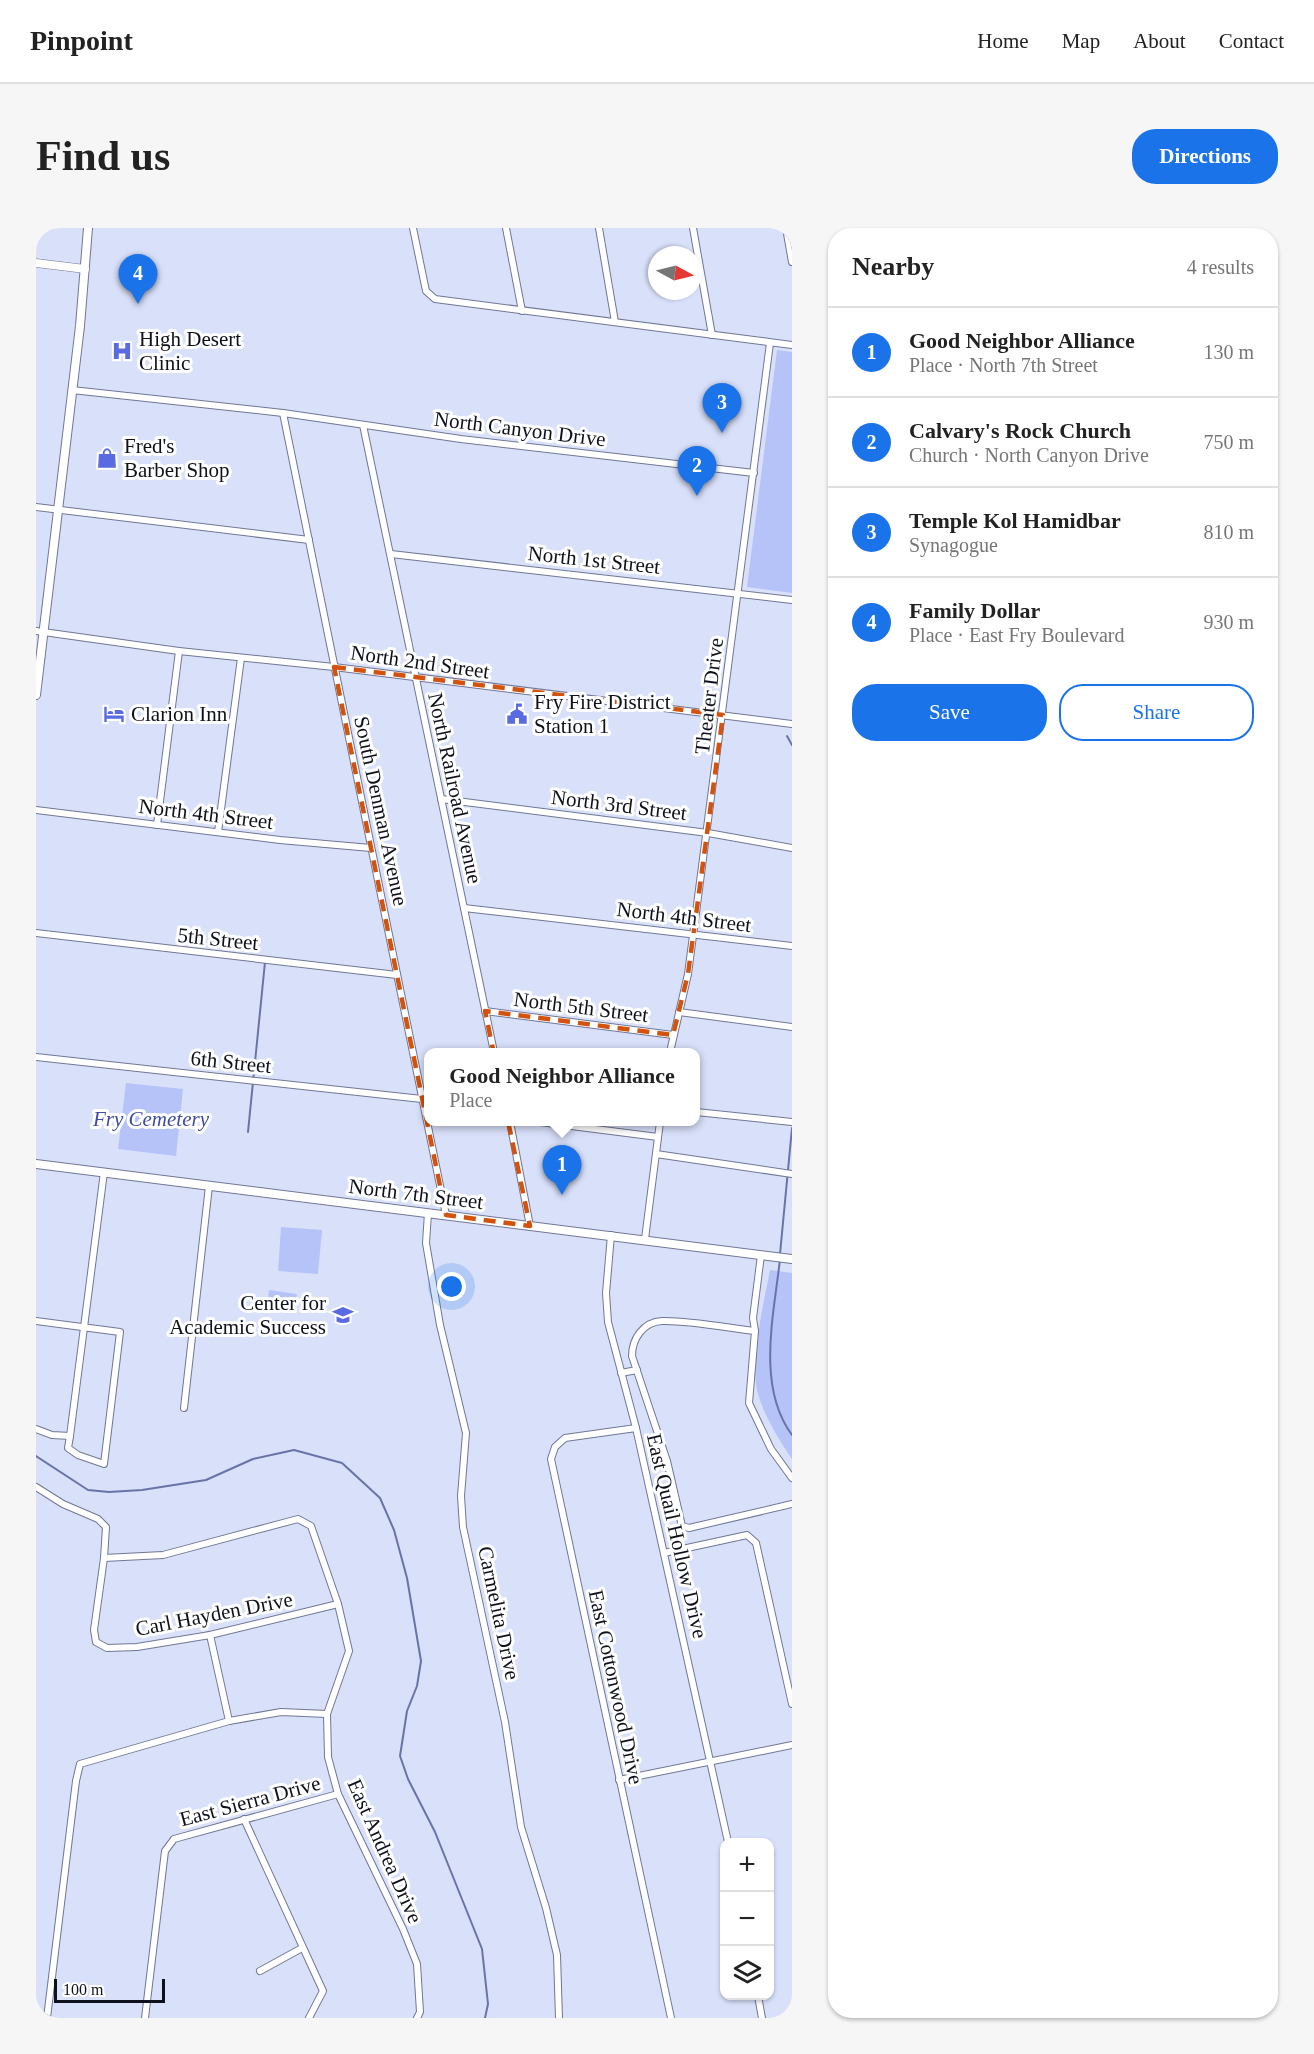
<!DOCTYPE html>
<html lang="en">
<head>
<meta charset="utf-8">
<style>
  body { margin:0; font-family:Georgia,serif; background:#f6f6f6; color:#222 }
  .controls { position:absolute; right:18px; bottom:18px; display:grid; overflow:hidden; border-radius:12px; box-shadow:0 2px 4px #0004 }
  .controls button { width:54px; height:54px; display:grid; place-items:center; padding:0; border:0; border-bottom:2px solid #e0e0e0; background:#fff; color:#222; font:30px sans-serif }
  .compass { position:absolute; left:612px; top:18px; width:54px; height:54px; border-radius:50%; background:#fff; box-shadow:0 2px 4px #0004; rotate:97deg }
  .scale { position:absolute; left:18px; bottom:15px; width:111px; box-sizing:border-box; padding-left:6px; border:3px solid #0e111c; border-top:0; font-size:16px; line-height:21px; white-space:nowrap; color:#0e111c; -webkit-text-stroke:4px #fff; paint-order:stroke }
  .you { position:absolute; left:416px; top:1059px; width:21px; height:21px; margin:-15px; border:4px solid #fff; border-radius:50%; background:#1a73e8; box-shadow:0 0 0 9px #1a73e833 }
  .badge { display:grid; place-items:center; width:39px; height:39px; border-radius:50%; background:#1a73e8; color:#fff; font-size:20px; font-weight:700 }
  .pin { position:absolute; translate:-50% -50px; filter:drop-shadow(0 2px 3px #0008) }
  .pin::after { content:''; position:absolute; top:32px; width:21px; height:18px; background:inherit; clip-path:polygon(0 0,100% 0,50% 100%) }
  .popup { position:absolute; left:388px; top:820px; width:276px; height:78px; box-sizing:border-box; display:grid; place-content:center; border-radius:12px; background:#fff; filter:drop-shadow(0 2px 4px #0005); font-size:20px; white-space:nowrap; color:#767676 }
  .popup b { font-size:22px; color:#222 }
  .popup::after { content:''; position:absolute; left:50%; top:100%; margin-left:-12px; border:12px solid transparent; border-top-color:#fff }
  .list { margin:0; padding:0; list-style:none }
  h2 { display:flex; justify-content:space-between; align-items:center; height:78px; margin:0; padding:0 24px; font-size:26px }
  h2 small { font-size:20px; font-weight:400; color:#767676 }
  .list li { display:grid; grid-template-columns:39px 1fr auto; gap:18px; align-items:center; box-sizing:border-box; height:90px; padding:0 24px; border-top:2px solid #e0e0e0 }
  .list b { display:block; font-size:22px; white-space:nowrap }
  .list p { margin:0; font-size:20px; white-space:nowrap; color:#767676 }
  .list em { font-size:20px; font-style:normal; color:#767676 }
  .actions { display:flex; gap:12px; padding:18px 24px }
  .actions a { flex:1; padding:14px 0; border:2px solid #1a73e8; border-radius:24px; text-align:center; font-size:21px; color:#1a73e8 }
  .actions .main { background:#1a73e8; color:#fff }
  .icon { flex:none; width:33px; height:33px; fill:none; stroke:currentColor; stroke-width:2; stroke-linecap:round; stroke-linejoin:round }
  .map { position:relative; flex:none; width:756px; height:1790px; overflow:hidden; border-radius:24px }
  header { display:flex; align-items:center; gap:36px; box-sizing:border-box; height:84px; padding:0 30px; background:#fff; border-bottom:2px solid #e0e0e0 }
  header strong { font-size:28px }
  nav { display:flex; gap:33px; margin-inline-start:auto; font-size:21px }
  .intro { display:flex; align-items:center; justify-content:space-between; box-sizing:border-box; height:144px; padding:0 36px }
  h1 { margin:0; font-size:42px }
  .button { padding:15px 27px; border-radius:24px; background:#1a73e8; color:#fff; font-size:21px; font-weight:700 }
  main { display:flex; gap:36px; padding:0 36px }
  aside { flex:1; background:#fff; border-radius:24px; box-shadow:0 2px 4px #0004 }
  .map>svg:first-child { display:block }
</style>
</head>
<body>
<header>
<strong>Pinpoint</strong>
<nav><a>Home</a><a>Map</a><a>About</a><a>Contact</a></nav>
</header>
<div class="intro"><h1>Find us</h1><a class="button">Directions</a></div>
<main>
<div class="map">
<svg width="756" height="1790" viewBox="0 0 756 1790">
  <rect width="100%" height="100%" fill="#d9e0fa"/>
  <g fill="#b6c3f8">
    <polygon points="741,122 756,124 756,365 711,359"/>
    <polygon points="90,855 147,861 140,928 82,921"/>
    <polygon points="245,999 286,1002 282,1046 242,1043"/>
    <path d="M734,1042L756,1045V1231C743,1211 729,1190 722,1166C713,1134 728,1075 734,1042Z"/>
    <polygon points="233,1062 261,1066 259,1082 231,1079"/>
  </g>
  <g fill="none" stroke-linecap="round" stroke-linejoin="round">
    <g stroke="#6874a7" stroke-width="2">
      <polyline points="751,508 756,517"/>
      <polyline points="212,904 229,734"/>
      <polyline points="744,1026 756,900"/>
      <path d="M744,1031C738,1087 720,1158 756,1207"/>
      <polyline points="0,1228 52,1262 73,1264 106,1262 170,1252 217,1231 258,1222 306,1235 344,1270 358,1302 371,1350 385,1433 381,1458 371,1483 364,1528 372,1551 399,1604 446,1721 452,1776 449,1790"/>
    </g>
    <g stroke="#707794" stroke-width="8">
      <g id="minor">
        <polyline points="377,0 390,63 399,71 756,117"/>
        <polyline points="470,0 486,83"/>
        <polyline points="563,0 579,94"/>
        <polyline points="657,0 676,107"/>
        <polyline points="750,0 756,34"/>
        <polyline points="36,162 247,185 425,211 718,245"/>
        <polyline points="247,185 410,987"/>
        <polyline points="327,197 458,824"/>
        <polyline points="0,279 273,312"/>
        <polyline points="355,326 756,372"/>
        <polyline points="0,403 143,423 298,439 756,496"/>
        <polyline points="405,571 672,605 756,620"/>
        <polyline points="0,582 244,612 335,620"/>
        <polyline points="121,597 143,423"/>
        <polyline points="182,604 205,430"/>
        <polyline points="428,680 756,718"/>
        <polyline points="0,705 361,747"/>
        <polyline points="449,783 637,807"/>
        <polyline points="643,784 756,799"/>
        <polyline points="634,824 652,746 734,115"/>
        <polyline points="0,829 386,871"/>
        <polyline points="660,884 756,894"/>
        <polyline points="474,894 494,998"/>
        <polyline points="504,894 622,909"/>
        <polyline points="620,926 756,946"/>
        <polyline points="392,985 390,1015 404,1097 430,1205 425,1268 427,1299 469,1494 485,1599 510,1680 521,1727 523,1790"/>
        <polyline points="575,1007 570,1065 572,1094 600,1200 692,1614"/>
        <polyline points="609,1011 624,894"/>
        <polyline points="725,1027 717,1090 719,1103 713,1175 735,1221 756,1250"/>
        <polyline points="0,1093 84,1104 68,1236 42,1227 32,1220 34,1208 68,944"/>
        <path d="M719,1103C693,1100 651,1092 626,1093C607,1094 596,1111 596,1128L631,1233L646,1298L653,1300L756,1276"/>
        <polyline points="585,1145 601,1142"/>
        <polyline points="148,1180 173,958"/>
        <polyline points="600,1200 529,1210 519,1219 515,1231 635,1790"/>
        <polyline points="0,1201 16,1207 34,1208"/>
        <polyline points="0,1259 27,1276 62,1291 70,1299 68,1330 58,1402 60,1414 71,1420 101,1419 174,1407 302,1376"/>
        <polyline points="628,1325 711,1307 720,1315 756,1476"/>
        <polyline points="68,1330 127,1327 262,1291 275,1298 302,1376 313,1423 291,1486 292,1529 302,1566 367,1701 381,1736 384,1784 381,1790"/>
        <polyline points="174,1407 193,1493"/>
        <polyline points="583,1552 756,1517"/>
        <polyline points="208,1591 287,1763 273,1790"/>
        <polyline points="224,1743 266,1720"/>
        <polyline points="722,1768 726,1790"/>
        <polyline points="11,1790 40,1553 44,1536 193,1493 245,1484 291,1486"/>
        <polyline points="109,1790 129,1623 138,1611 302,1566"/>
      </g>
    </g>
    <g stroke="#707794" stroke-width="9">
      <polyline id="tertiary" points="0,35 49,41"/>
    </g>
    <g stroke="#707794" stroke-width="10">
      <g id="secondary">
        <polyline points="0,467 44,98 52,0"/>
        <polyline points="0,936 756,1031"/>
      </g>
    </g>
    <use href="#minor" stroke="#fff" stroke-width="6"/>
    <use href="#tertiary" stroke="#fff" stroke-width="8"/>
    <use href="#secondary" stroke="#fff" stroke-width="8"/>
  </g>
  <path fill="none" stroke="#d2520e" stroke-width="4.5" stroke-dasharray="12 8" stroke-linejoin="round" d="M298,439L687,487L652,746L637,807L449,783L494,998L410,987Z"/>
  <defs>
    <g id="hospital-bare" transform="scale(1.62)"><path d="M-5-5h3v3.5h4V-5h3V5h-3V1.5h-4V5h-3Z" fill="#5a6ae1" stroke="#fff" stroke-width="2.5" paint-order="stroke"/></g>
    <g id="shop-bare" transform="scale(1.62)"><path d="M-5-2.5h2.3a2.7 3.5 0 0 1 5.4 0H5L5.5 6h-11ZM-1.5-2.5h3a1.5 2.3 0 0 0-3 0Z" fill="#5a6ae1" stroke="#fff" stroke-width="2.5" paint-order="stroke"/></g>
    <g id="hotel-bare" transform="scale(1.62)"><path d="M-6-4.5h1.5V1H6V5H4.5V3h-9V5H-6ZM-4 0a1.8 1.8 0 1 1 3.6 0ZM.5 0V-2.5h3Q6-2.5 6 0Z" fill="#5a6ae1" stroke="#fff" stroke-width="2.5" paint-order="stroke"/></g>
    <g id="civic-bare" transform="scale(1.62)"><path d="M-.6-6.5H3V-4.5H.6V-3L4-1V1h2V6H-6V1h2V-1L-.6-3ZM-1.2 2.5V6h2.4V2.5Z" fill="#5a6ae1" stroke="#fff" stroke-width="2.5" paint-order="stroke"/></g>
    <g id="school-bare" transform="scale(1.62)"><path d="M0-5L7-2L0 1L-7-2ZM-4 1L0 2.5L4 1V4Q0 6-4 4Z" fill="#5a6ae1" stroke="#fff" stroke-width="2.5" paint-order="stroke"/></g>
  </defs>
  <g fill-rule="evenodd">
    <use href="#hospital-bare" x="86" y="123"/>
    <use href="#shop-bare" x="71" y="230"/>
    <use href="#hotel-bare" x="78" y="486"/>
    <use href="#civic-bare" x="481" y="486"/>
    <use href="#school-bare" x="307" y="1087"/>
  </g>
  <g text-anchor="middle" stroke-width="6" stroke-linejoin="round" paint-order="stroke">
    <g font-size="21" fill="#0e111c" stroke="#fff" text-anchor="start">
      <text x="103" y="118">High Desert<tspan x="103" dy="24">Clinic</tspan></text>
      <text x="88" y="225">Fred's<tspan x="88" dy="24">Barber Shop</tspan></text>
      <text x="498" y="481">Fry Fire District<tspan x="498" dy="24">Station 1</tspan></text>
      <text x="95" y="493">Clarion Inn</text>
      <text x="290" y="1082" text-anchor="end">Center for<tspan x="290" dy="24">Academic Success</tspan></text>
    </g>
    <g font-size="21" fill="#0e111c" stroke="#fff">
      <text transform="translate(484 201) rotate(7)" y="7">North Canyon Drive</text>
      <text transform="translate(558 332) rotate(6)" y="7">North 1st Street</text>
      <text transform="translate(384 434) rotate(8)" y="7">North 2nd Street</text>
      <text transform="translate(673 468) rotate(-83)" y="7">Theater Drive</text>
      <text transform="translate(419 560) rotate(78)" y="7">North Railroad Avenue</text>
      <text transform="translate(583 577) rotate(7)" y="7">North 3rd Street</text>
      <text transform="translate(345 583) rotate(78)" y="7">South Denman Avenue</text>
      <text transform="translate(170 586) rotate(7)" y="7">North 4th Street</text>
      <text transform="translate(648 689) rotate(7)" y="7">North 4th Street</text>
      <text transform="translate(182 711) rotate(6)" y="7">5th Street</text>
      <text transform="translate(545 779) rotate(7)" y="7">North 5th Street</text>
      <text transform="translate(195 834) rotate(6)" y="7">6th Street</text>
      <text transform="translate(380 966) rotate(7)" y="7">North 7th Street</text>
      <text transform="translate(641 1308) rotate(77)" y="7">East Quail Hollow Drive</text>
      <text transform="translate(463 1385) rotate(78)" y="7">Carmelita Drive</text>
      <text transform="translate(178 1386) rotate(-11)" y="7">Carl Hayden Drive</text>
      <text transform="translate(580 1459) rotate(78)" y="7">East Cottonwood Drive</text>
      <text transform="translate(214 1573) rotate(-15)" y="7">East Sierra Drive</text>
      <text transform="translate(349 1623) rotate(66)" y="7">East Andrea Drive</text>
    </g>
    <g font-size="21" font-style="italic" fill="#404c9d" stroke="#fff">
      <text x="115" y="898">Fry Cemetery</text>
    </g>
  </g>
</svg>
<div class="controls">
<button>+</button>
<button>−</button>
<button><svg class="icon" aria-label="layers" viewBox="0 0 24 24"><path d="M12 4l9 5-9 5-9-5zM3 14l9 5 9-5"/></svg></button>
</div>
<svg class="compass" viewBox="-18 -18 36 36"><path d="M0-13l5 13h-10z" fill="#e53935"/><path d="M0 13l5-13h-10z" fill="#767676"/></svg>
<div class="scale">100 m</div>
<div class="you"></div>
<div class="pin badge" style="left:526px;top:967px">1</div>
<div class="popup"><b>Good Neighbor Alliance</b>Place</div>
<div class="pin badge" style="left:661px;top:268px">2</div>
<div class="pin badge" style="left:686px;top:205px">3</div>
<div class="pin badge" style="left:102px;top:76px">4</div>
</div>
<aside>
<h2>Nearby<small>4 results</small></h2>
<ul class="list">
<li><span class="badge">1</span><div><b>Good Neighbor Alliance</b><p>Place · North 7th Street</p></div><em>130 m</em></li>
<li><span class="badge">2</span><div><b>Calvary's Rock Church</b><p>Church · North Canyon Drive</p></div><em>750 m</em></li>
<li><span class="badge">3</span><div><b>Temple Kol Hamidbar</b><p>Synagogue</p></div><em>810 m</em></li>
<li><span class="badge">4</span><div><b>Family Dollar</b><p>Place · East Fry Boulevard</p></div><em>930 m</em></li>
</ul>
<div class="actions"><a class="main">Save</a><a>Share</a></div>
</aside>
</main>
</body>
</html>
